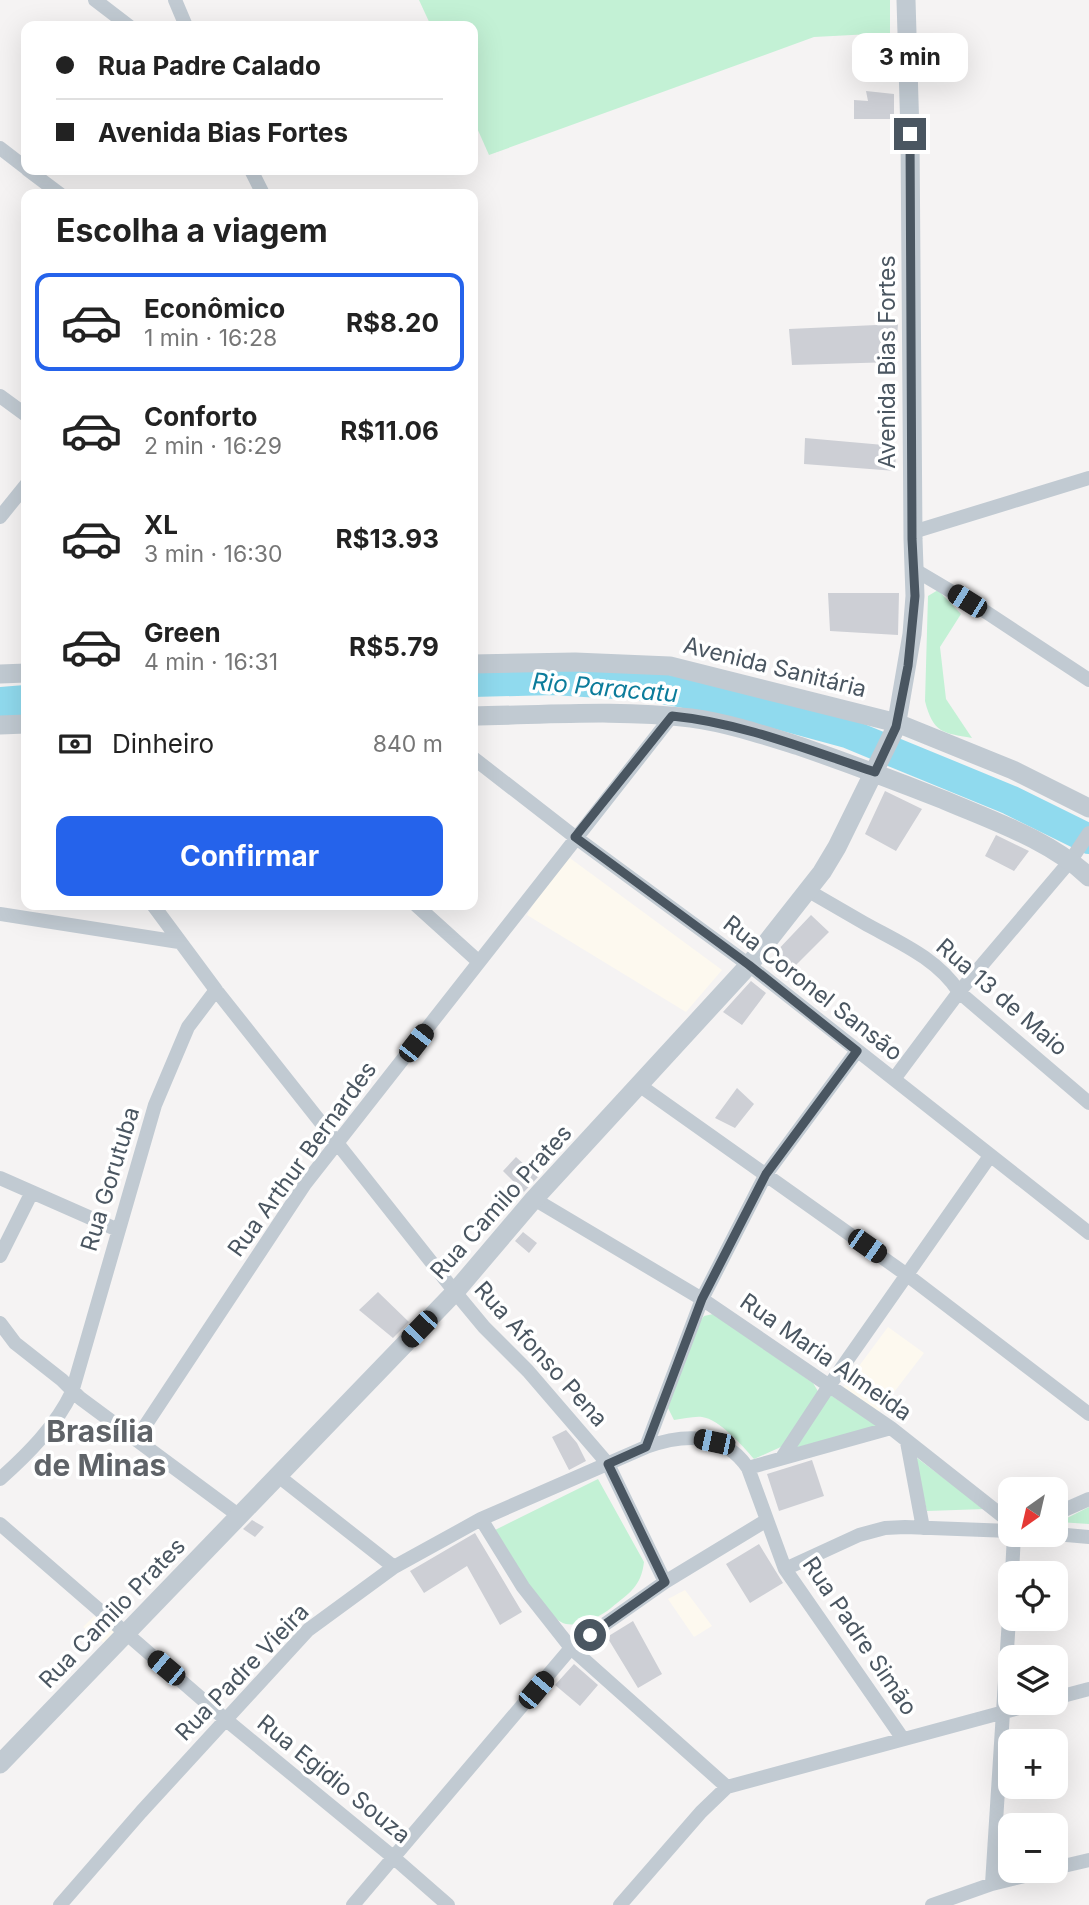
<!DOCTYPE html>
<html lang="pt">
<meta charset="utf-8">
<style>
body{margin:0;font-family:Inter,sans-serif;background:#f6f6f6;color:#222;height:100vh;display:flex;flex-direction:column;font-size:26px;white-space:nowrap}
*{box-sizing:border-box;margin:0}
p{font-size:23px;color:#767676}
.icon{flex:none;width:38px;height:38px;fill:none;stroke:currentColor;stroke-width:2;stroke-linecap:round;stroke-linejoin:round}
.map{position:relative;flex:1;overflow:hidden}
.side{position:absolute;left:21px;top:189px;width:457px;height:721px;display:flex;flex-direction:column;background:#fff;border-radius:14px;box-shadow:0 7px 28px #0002}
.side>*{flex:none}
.top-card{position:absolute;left:21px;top:21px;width:457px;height:154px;border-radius:14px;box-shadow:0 7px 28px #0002;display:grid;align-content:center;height:154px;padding:0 35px;background:#fff}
.needle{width:46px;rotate:214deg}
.tools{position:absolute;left:998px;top:1477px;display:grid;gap:14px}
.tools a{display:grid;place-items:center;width:70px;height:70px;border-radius:14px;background:#fff;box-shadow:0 7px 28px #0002;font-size:35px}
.end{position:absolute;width:32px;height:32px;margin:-16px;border:9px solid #4a5661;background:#fff;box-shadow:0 0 0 4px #fff}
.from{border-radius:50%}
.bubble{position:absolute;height:49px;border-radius:14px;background:#fff;box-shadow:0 7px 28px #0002;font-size:23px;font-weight:700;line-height:49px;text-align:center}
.car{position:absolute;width:21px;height:42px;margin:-21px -10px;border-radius:9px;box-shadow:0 0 5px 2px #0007;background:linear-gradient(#222 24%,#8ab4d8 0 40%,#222 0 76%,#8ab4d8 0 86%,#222 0)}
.top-card b{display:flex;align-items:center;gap:24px;height:66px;font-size:26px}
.top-card b+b{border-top:2px solid #e0e0e0}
.top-card i{width:18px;height:18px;background:#222}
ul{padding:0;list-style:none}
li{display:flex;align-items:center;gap:21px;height:98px;margin:0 14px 10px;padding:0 21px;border:4px solid transparent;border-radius:14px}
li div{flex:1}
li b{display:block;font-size:26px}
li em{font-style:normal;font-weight:700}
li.active{border-color:#2563eb}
li>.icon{width:63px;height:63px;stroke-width:1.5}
h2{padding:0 35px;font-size:32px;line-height:84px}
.pay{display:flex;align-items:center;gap:18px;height:77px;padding:0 35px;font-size:26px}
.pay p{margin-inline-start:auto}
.primary-button{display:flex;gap:14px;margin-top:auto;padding:14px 35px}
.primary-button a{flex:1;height:80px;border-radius:14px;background:#2563eb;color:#fff;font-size:28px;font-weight:700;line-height:80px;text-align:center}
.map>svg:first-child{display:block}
.commercial{fill:#fdf9ef}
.green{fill:#c3f1d5}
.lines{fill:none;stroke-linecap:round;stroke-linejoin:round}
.river{stroke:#90daee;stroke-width:30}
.building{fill:#cdcfd5}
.minor{stroke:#c1cad2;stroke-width:14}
.tertiary{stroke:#c1cad2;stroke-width:19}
.route{stroke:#4a5661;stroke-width:9}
.labels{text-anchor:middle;stroke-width:7;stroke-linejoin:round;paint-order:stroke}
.street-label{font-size:23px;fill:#4a5661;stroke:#fff}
.water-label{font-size:24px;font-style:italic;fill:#0c7c9b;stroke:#fff}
.district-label{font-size:30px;font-weight:bold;fill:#5f6368;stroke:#fff}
</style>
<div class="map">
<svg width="1089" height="1905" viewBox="0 0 1089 1905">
<rect width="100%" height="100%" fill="#f5f3f3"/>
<path class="commercial" d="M563,853L722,970L686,1012L527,915Z
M888,1327L924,1353L878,1413L842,1389Z
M685,1590L712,1626L694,1637L668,1599Z
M94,1616L115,1631L104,1643L83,1627Z"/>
<path class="green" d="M419,0H890V33L814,37L489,155L473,119L472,26H431Z
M938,590L961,614L940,647L946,699L972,738C943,733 933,733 925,701L928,596Z
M713,1314L813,1383L819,1393L783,1446L754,1459C743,1446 719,1419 702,1417C694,1416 683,1419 674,1420L668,1408L696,1327L704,1316Z
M829,1394L877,1426L795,1448Z
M913,1455L985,1509L927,1511Z
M598,1479L644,1562C641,1587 629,1593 611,1608C600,1617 575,1630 561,1622C542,1612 508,1551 495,1530Z
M1089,1507V1524L1059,1522Z"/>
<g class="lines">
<path class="river" d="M472,682L554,680L646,686L733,702L847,733L1010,800L1089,839
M0,702L26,700"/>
</g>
<path class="building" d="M866,91L894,94V119H854V100L868,101Z
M898,324L895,362L792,365L789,329Z
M805,438L895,446L896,471L804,464Z
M828,593H899L898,635L830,631Z
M885,791L922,809L896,851L865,834Z
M996,835L1029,851L1014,871L985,856Z
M811,915L829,932L791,970L773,955Z
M751,981L766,993L742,1025L723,1012Z
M737,1088L754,1104L735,1128L715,1118Z
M516,1157L538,1177L524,1192L503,1171Z
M523,1232L537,1243L529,1253L515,1241Z
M378,1292L409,1322L393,1338L359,1310Z
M566,1430L577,1443L586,1461L569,1470L552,1437Z
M812,1460L824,1496L779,1511L767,1474Z
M252,1520L264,1527L255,1537L243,1529Z
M475,1533L522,1612L500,1625L467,1566L424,1593L410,1571Z
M759,1544L783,1583L750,1603L726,1564Z
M633,1621L662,1674L638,1688L607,1637Z
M574,1664L598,1685L580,1706L555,1685Z"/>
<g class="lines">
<path class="minor" d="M95,0L129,26
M175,0L186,26
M0,148L26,168
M28,170L60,194
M251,170L263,194
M0,396L26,415
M0,517L26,485
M913,532L1089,478
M915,570L986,612L1089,680
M472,757L575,837L749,965L1089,1233
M807,890C826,901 845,912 864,923C898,942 937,958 959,992L1089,1103
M153,905L216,990L455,1292L484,1327L528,1371L608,1464L665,1582
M416,905L479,962
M0,914L179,942
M894,1079L959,992L1071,860L1089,833
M639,1085L907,1275L1089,1414
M0,1178L118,1230
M534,1199L702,1299L891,1428L1010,1522
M0,1256L32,1192
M0,1323L15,1343L62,1380L80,1398L238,1515
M137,1438L305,1184L672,716
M907,1442L923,1528
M646,1447L702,1299L766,1174L857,1051
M783,1456L829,1386L990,1156
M748,1468L891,1428
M277,1475L394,1567
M0,1479C28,1454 56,1426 72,1392L155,1105L188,1027L216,990
M1055,1514L1089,1499
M481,1519L523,1587L571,1648L727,1787
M0,1524L225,1719L393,1857L448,1905
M1055,1534L1089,1537
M785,1569L859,1535L885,1528L905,1527L1010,1531
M1012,1573L1014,1535
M1055,1698L1089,1689
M1055,1868L1089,1860
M992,1884L1010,1603
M60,1905L141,1812L308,1630L394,1567L481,1519L646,1447C683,1434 723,1431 748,1468L785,1569L903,1739
M353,1905L571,1648L665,1582L767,1520
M620,1905L701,1812L727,1787L1037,1703
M932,1905L992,1884L1045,1871"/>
<path class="tertiary" d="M472,664L575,662L670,666L897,723L1013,770L1089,808
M0,674L26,673
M472,716C545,715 619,709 691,718C728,723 764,735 799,746C848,763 896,781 944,800C993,821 1050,840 1089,877
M0,725L26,724
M0,1764L455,1292L534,1199L749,965L822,872L837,847L896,727L912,634L915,596L913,539L910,134L906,0"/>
</g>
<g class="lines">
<path class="route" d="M590,1635L665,1582L608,1464L646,1447L702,1299L766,1174L857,1051L749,965L575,837L672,716C743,723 808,750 875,772L896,727L908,666L915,596L912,539L910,134"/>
</g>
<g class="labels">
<g class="street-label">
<text transform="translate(887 362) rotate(-90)" y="8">Avenida Bias Fortes</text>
<text transform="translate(775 667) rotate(14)" y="8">Avenida Sanitária</text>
<text transform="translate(813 988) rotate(38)" y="8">Rua Coronel Sansão</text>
<text transform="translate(1002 997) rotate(41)" y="8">Rua 13 de Maio</text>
<text transform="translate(302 1159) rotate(-54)" y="8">Rua Arthur Bernardes</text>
<text transform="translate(110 1179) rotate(-73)" y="8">Rua Gorutuba</text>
<text transform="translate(501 1202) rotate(-48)" y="8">Rua Camilo Prates</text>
<text transform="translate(541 1354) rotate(48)" y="8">Rua Afonso Pena</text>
<text transform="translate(826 1357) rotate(35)" y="8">Rua Maria Almeida</text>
<text transform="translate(112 1613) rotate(-46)" y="8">Rua Camilo Prates</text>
<text transform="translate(860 1636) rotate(56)" y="8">Rua Padre Simão</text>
<text transform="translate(242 1672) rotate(-46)" y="8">Rua Padre Vieira</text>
<text transform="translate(334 1779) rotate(39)" y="8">Rua Egidio Souza</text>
</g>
<g class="water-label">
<text transform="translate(605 688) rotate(5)" y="8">Rio Paracatu</text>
</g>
<g class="district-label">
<text x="100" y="1442">Brasília<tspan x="100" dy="34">de Minas</tspan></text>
</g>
</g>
</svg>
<div class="tools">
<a><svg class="needle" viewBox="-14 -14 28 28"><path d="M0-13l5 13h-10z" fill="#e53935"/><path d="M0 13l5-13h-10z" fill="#767676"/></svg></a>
<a><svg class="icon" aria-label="locate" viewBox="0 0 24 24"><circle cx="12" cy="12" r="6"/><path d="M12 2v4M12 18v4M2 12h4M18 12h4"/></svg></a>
<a><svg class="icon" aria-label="layers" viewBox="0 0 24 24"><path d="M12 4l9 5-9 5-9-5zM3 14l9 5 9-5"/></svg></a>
<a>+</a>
<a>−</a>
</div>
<i class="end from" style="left:590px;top:1635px"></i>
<i class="end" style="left:910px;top:134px"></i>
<div class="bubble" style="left:852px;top:33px;width:116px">3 min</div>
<i class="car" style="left:967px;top:601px;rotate:302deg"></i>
<i class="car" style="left:416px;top:1043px;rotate:38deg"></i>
<i class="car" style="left:867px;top:1246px;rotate:125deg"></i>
<i class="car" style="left:419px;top:1329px;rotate:224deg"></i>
<i class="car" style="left:714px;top:1442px;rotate:282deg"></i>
<i class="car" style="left:166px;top:1668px;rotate:310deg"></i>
<i class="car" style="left:536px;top:1690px;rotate:40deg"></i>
<div class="top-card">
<b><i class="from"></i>Rua Padre Calado</b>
<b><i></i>Avenida Bias Fortes</b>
</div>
<section class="side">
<h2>Escolha a viagem</h2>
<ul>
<li class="active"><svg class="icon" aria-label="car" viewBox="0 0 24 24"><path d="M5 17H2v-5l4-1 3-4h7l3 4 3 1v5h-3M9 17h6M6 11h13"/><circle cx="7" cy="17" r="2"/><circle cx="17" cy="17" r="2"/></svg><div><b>Econômico</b><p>1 min · 16:28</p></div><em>R$8.20</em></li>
<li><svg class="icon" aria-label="car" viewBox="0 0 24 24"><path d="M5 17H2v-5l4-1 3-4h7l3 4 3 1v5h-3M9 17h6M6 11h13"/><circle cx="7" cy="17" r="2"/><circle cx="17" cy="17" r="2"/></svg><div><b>Conforto</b><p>2 min · 16:29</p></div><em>R$11.06</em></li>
<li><svg class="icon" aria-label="car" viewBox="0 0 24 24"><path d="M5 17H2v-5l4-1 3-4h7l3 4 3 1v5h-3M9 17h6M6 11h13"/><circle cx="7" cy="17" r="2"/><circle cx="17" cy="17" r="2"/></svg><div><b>XL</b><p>3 min · 16:30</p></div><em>R$13.93</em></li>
<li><svg class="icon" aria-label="car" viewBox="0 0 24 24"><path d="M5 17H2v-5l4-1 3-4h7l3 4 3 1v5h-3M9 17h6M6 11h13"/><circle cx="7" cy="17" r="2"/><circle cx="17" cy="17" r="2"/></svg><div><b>Green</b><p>4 min · 16:31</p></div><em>R$5.79</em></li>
</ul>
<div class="pay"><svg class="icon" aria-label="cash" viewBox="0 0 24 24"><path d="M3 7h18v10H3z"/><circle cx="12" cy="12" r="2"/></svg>Dinheiro<p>840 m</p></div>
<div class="primary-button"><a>Confirmar</a></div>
</section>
</div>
